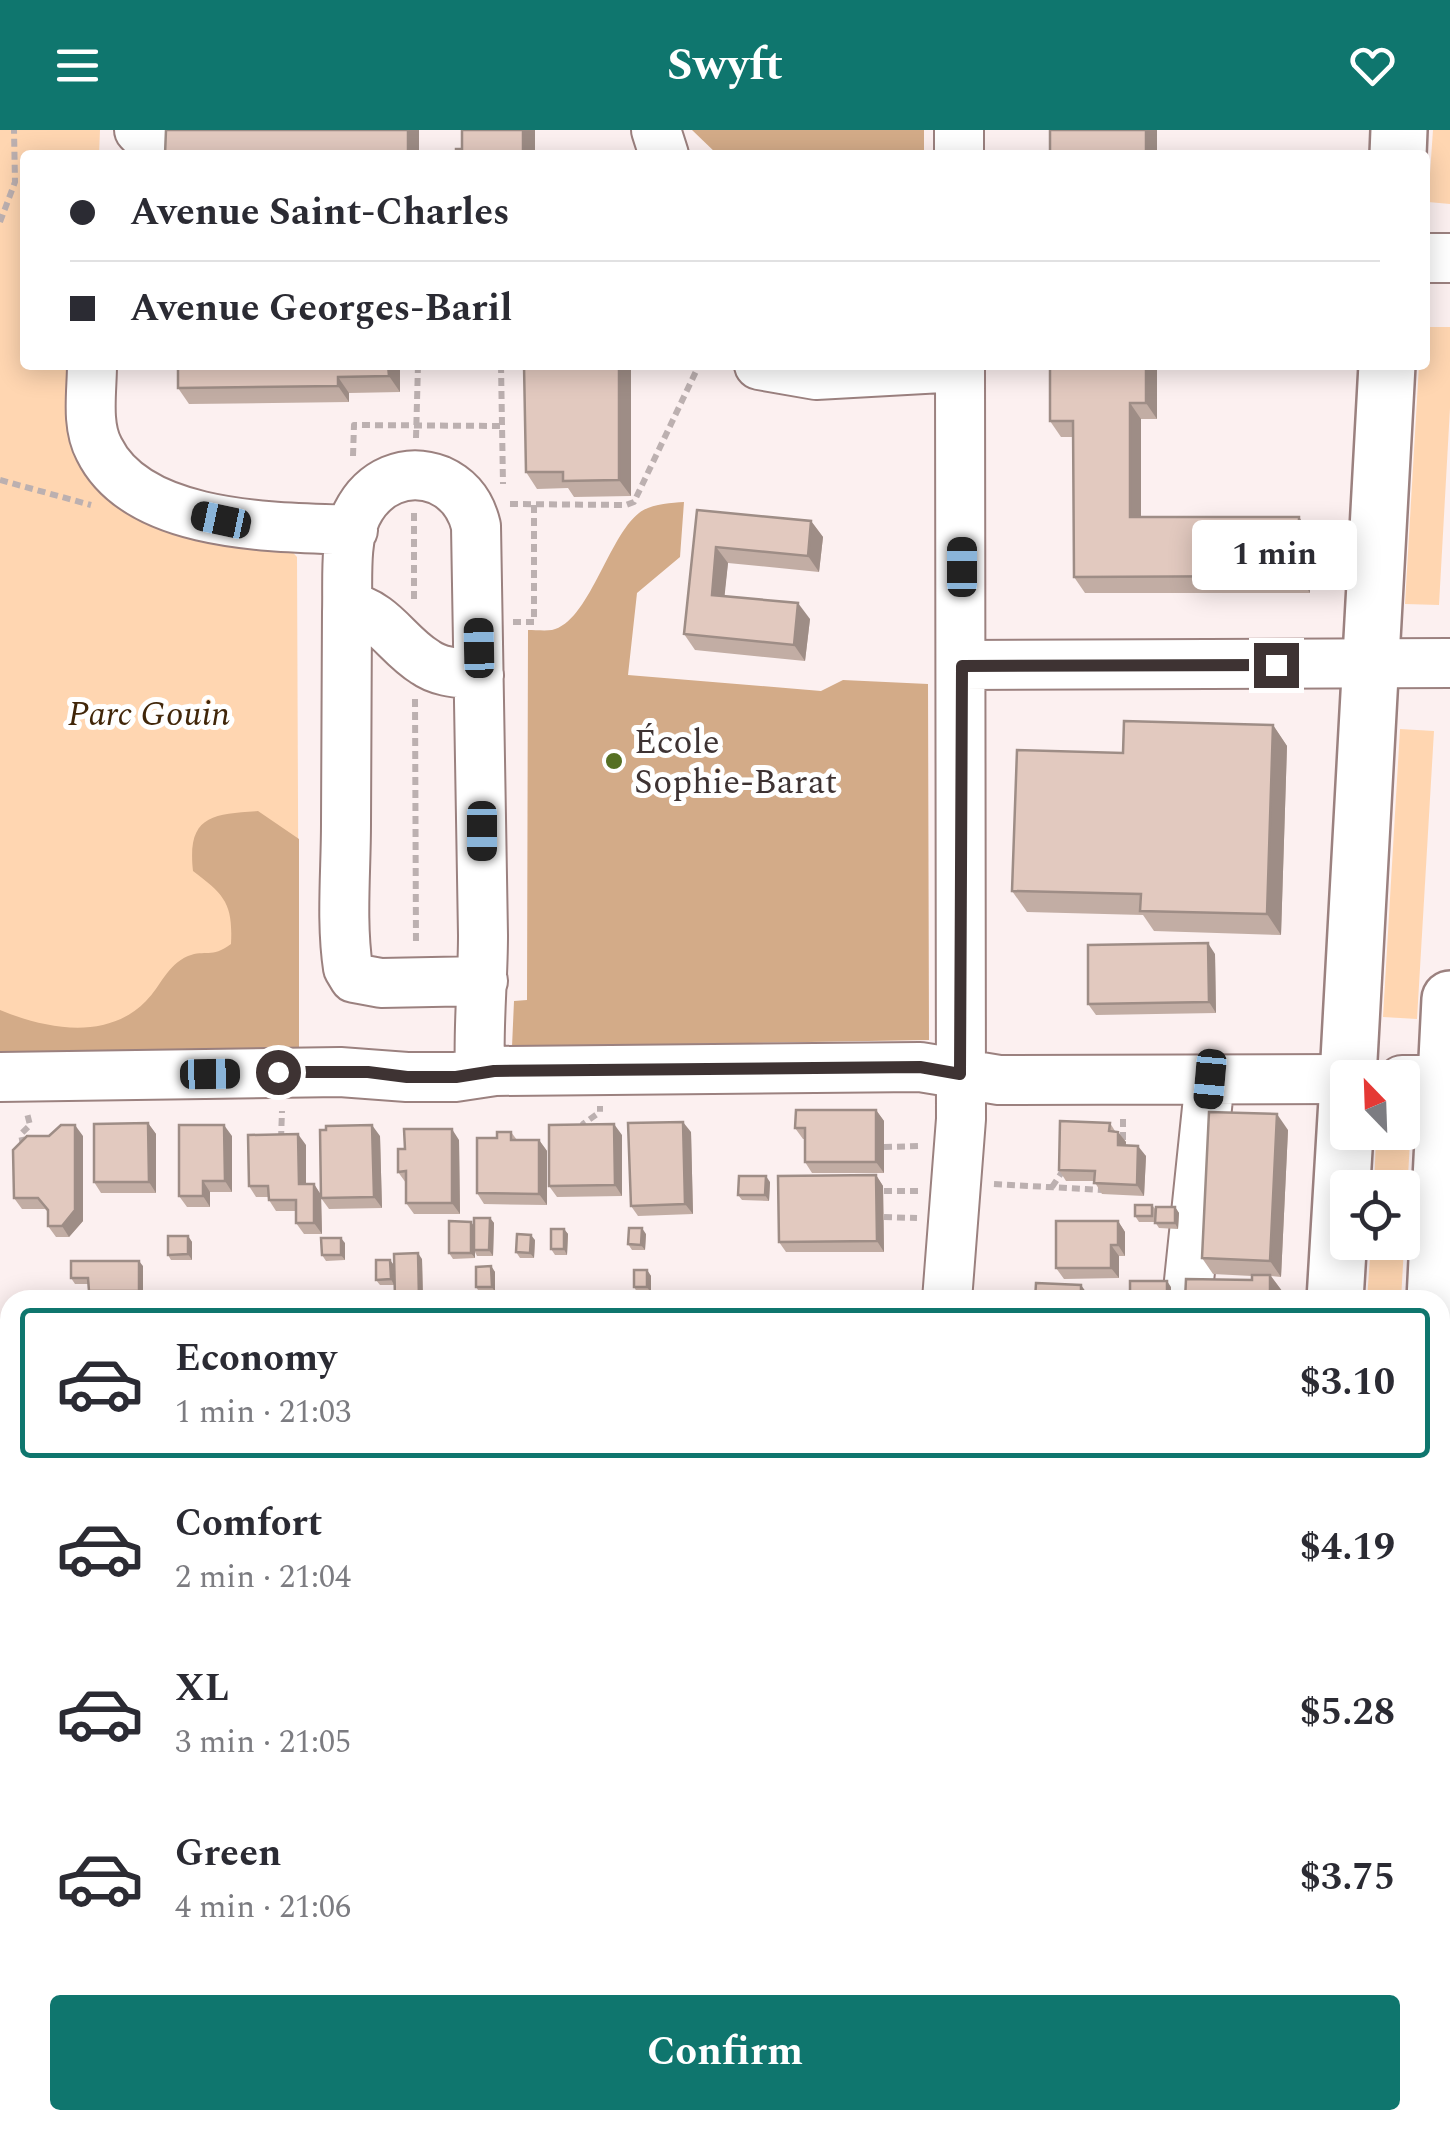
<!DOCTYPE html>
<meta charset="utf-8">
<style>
body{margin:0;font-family:Spectral,serif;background:#f2f2f3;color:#2b2b33;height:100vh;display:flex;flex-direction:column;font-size:38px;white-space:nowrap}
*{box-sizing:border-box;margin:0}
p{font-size:32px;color:#7c7c81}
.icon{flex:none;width:55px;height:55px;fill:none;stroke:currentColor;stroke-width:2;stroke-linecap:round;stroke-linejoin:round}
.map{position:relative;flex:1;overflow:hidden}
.panel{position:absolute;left:0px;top:1160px;width:1450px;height:840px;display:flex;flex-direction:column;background:#fff;border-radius:30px 30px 0 0;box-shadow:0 5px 25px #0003}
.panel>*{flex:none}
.guide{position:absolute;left:20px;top:20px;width:1410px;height:220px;border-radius:10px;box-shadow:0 5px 25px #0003;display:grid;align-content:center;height:220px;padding:0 50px;background:#fff}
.needle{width:65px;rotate:337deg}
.fabs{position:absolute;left:1330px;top:930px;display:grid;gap:20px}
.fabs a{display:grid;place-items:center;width:90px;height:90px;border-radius:10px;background:#fff;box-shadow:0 5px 25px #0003;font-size:50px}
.end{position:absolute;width:45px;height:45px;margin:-22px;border:12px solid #3e3333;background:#fff;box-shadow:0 0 0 5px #fff}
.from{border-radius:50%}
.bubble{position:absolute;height:70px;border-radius:10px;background:#fff;box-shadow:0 5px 25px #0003;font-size:32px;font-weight:700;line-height:70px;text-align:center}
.car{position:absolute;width:30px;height:60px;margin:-30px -15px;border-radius:12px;box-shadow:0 0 8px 2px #0007;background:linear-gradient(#222 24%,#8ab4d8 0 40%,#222 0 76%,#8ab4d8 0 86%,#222 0)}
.guide b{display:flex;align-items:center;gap:35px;height:95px;font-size:38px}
.guide b+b{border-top:2px solid #e1e1e2}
.guide i{width:25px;height:25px;background:#2b2b33}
ul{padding:18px 0 0;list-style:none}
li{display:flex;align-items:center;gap:30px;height:150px;margin:0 20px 15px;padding:0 30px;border:5px solid transparent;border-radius:10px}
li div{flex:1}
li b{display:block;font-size:38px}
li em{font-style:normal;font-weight:700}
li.on{border-color:#0f766e}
li>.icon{width:90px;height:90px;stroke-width:1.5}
.primary-button{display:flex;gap:20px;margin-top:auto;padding:20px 50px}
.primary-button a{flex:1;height:115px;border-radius:10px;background:#0f766e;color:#fff;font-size:40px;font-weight:700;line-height:115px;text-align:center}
header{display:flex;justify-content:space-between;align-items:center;height:130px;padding:0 50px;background:#0f766e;color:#fff;font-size:45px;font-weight:700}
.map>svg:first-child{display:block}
.green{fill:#ffd6b1}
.forest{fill:#d3ab88}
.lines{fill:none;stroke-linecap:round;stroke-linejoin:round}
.minor-casing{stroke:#9b817f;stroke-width:52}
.major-casing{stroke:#9b817f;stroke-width:60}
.path{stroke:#bcb0b0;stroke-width:6;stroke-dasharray:8 5;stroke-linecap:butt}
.minor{stroke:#fff;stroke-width:48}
.major{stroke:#fff;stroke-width:55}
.wall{fill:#c2ada4}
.shaded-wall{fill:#9e8d86}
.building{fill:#e2c9bf;stroke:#9e8d86;stroke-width:2.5}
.route{stroke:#3e3333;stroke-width:12}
.poi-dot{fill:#567023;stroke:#fff;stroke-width:4}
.labels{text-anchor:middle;stroke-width:10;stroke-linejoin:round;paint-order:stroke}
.park-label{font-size:35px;font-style:italic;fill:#412609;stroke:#fff}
.poi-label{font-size:35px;fill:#3e3333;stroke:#fff;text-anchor:start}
</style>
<header><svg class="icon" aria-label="menu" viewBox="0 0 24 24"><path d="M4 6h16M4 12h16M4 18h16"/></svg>Swyft<svg class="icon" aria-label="heart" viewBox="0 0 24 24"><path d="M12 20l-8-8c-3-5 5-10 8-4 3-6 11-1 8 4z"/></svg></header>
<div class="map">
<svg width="1450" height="2000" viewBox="0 0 1450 2000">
<rect width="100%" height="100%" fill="#fcf0f0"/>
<path class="green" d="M0,0H100L99,25H25V235H83L89,318L287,416L297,427L299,921L0,926Z
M1433,0H1450V74L1428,72Z
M1425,197H1450V278L1439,475L1405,474L1419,235H1425Z
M1400,599L1434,601L1417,889L1383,887Z
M1376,1009L1410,1011L1401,1170H1367L1371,1113L1402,1112V1058L1374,1057Z"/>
<path class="forest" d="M692,0H924V25H718Z
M684,372L680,427L637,463L628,545L821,561L843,550L928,554L929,910L512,917L514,871L527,870L528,500C535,500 545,501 552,500C589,492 608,407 639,383C650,374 670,373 684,372Z
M258,681L299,709V921L0,925V880C46,899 107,911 146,871C161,856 167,835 188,826C206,819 211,829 231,814C233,774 225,765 193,741C187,686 211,684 258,681Z"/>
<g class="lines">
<g class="minor-casing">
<path id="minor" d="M139,0L163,25
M656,0L664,25
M959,0V25
M1425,128H1450
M92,235C92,261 86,295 99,319C138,399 277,397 353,400
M759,235L816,245L960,237
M348,477C383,483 396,514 425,532C440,543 461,543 479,545
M962,535L1450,533
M480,942C478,895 483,851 483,805L476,396C471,375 459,359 439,350C406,337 373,352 357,384C344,411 348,452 347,482C346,552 346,623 346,694C346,741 341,792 348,838L354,848L381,853L483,851
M0,947L340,942L407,947H455L495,941L920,937L999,950L1348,949
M1402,950H1450
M947,1170L961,989L960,235
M1187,1170L1210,949
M0,1331H10
M1440,1362H1450
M0,1814H10
M875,2000L876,1990"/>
</g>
<g class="major-casing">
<path id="major" d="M1398,25L1399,0
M1348,948L1387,235
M1335,1170L1348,953
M1435,1170L1450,869
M1440,1803H1450
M1319,1990L1321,2000
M1400,1990L1403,2000"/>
</g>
<path class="path" d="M0,92L15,52L14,0
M501,235L503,354
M416,308L418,235
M353,326L354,295L502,296
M0,350L91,375
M510,374L626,375L634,372L699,235
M414,383V470
M513,492H534V374
M415,569L416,816
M1123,989V1012
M583,999V994L600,982V976
M281,1009L282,981
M23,1015L21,1004L30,995L27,983
M884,1017L922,1016
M994,1054L1102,1060
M1052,1057L1066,1036
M884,1061H918
M884,1087L917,1088
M1440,1919H1450"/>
<use href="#minor" class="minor"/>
<use href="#major" class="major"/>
</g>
<path class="wall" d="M178,235H400V262L349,263V272L189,274L178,258Z
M525,235H631V366L574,367L568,358L537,359L526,342Z
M1050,235H1157V289H1141V387L1310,403V463H1085L1074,447L1073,307H1061L1050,291Z
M697,380L811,391L823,407L819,442L728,433L724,466L810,489L805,531L695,520L684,504Z
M1273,595L1287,616L1281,805L1154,801L1143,785L1027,782L1012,761L1123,623Z
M1215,824L1216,883L1096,885L1088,874Z
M876,980L884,991V1043H812L805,1032V1009H803L795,998Z
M148,993L156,1004V1063H101L94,1052Z
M1110,993L1115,1001L1118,1002L1126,1012V1015L1146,1026L1144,1066L1102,1064L1094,1051H1066L1059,1040Z
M1288,1000L1281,1147L1271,1146L1285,1165L1252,1150V1146L1213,1144L1202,1128Z
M511,1002L517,1010H539L547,1021V1075L484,1074L477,1063L497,1008Z
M691,1002L693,1084L638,1086L631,1076Z
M622,1005V1066L557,1067L549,1056Z
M83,1006V1091L69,1107H56L48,1096V1082L45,1079H22L14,1068Z
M232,1006V1062H210V1077H187L179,1066Z
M380,1006L382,1078L329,1079L321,1068Z
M459,1010L460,1084H414L406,1073V1053L398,1042L405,1019Z
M306,1015V1054H314L321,1065L322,1104H304L296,1093V1081H276L269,1070V1067H256L249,1056Z
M876,1045L883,1056L884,1122H786L779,1112Z
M770,1052L769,1071L742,1070L738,1065Z
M1152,1075L1156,1080L1175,1077L1179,1083L1178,1099L1159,1098L1155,1092H1139L1135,1086Z
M490,1088L494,1093L493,1126H477L475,1122V1128L453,1129L449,1123L474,1096Z
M1118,1091L1125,1102V1126H1119V1148L1064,1149L1056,1138Z
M564,1099L568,1104L567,1125H555L551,1119Z
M646,1104L645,1120H632L628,1114Z
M188,1106L192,1112V1130H171L168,1125Z
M535,1110L534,1128H520L516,1122Z
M345,1113V1130L326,1131L322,1125Z
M422,1129L423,1170H396L395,1168Z
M390,1130L394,1155H380L376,1150Z
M143,1136V1166L93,1167L89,1161V1154H75L71,1148Z
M491,1136L495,1142V1162L480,1163L476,1157Z
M647,1140L651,1146V1163L637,1162L634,1157Z
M0,1192L5,1199L7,1242L0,1245Z
M0,1384L6,1393L8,1476H0Z
M0,1559H10V1582H0Z
M3,1659L10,1670V1702H2L3,1715H5L10,1723V1751L0,1756V1660Z
M1450,1842V1922L1440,1908V1843Z
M10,1865V1971H0V1882H2Z
M521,1990H556V1999H527Z
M702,1990H790L788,2000H709Z"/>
<path class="shaded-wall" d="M408,0H419V25H408Z
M523,0H535V25H523Z
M1146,0H1157V25H1146Z
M388,235H400V262L389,246Z
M619,235H631V366L619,350Z
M1146,235H1157V289L1146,273Z
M338,247L349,263V272L338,256Z
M1130,273L1141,289V404L1130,387Z
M1299,387L1310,403V463L1299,446Z
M811,391L823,407L819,442L808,426Z
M716,417L728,433L723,481L712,465Z
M798,473L810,489L805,531L794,515Z
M1273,595L1287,616L1281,805L1267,784Z
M1208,813L1215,824L1216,883L1209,872Z
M876,980L884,991V1043L876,1032Z
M1277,984L1288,1000L1281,1147L1270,1131Z
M683,992L691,1002L693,1084L685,1074Z
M148,993L156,1004V1063L149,1052Z
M614,994L622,1005V1066L615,1055Z
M75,995L83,1006V1091L69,1107L62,1096Z
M224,995L232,1006V1062L225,1051Z
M372,995L380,1006L382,1078L374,1067Z
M452,999L459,1010L460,1084L452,1073Z
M1118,1002L1126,1012L1125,1025L1118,1015Z
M298,1004L306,1015V1065L299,1054Z
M539,1010L547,1021V1075L539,1064Z
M1138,1016L1146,1026L1144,1066L1137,1055Z
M876,1045L883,1056L884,1122L877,1111Z
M766,1046L770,1052L769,1071L765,1065Z
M203,1051L210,1062V1077L203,1066Z
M314,1054L321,1065L322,1104L314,1093Z
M1175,1077L1179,1083L1178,1099L1175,1093Z
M490,1088L494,1093L493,1126L489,1120Z
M1118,1091L1125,1102V1126L1118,1115Z
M471,1092L475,1097V1128L471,1123Z
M642,1098L646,1104L645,1120L641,1115Z
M564,1099L568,1104L567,1125L564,1119Z
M531,1105L535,1110L534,1128L530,1123Z
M188,1106L192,1112V1130L188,1124Z
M341,1108L345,1113V1130L341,1125Z
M1111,1115L1119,1126V1148L1111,1138Z
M418,1123L422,1129L423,1170L419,1167Z
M390,1130L394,1135V1155L391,1149Z
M139,1131L143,1136V1166L139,1161Z
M491,1136L495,1142V1162L492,1157Z
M647,1140L651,1146V1163L647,1157Z
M1270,1145L1285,1165V1170H1270Z
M1167,1151L1171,1157V1170H1167Z
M1081,1155L1089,1166V1170L1081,1168Z
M0,1192L5,1199L7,1242L0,1232Z
M0,1384L6,1393L8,1476L0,1465Z
M3,1659L10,1670V1701L3,1691Z
M0,1698L2,1702L3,1726L0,1722Z
M5,1715L10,1723V1744L5,1738Z
M5,1941L10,1947V1966L6,1960Z
M771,1990H790L788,2000H778Z
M1200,1990H1213L1212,2000H1198Z"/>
<path class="building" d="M166,0H408V25H165Z
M462,0H523V25H456V19H462Z
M1050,0H1146V25H1050Z
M178,235H388L389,246L338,247V256L178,258Z
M524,235H619V350L563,351V342H526Z
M1050,235H1146V273H1130V387H1299V446L1074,447L1073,291H1050Z
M697,380L811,391L808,426L716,417L712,465L798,473L794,515L684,504Z
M1124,591L1273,595L1267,784L1140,781L1141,764L1012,761L1017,620L1123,623Z
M1208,813L1209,872L1088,874V815Z
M796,980H876V1032H805V998H795Z
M1209,982L1277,984L1270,1131L1202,1128Z
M1060,991L1110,993L1109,1001L1118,1002V1015L1138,1016L1137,1055L1094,1053L1095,1041L1059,1040Z
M683,992L685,1074L631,1076L628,993Z
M148,993L149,1052H94V994Z
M614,994L615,1055L549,1056V995Z
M61,995H75V1080L62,1096H48V1080L38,1068H14L13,1020L27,1006H49Z
M179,995H224L225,1051H203V1066H179Z
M372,995L374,1067L321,1068L320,1000H326V996Z
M404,999H452V1073H406V1041L398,1042V1019H405Z
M497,1002H511V1010H539V1064L477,1063V1008H497Z
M298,1004L299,1054H314V1093H296V1070H269L268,1056H249L248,1005Z
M876,1045L877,1111L779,1112L778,1046Z
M739,1046H766L765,1065H738Z
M1135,1075H1152V1086H1135Z
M1156,1077H1175V1093H1155Z
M474,1088H490L489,1120H474Z
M449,1091L471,1092V1123H449Z
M1056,1091H1118V1115H1111V1138H1056Z
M629,1098H642L641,1115L628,1114Z
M551,1099H564V1119H551Z
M517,1104L531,1105L530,1123L516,1122Z
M168,1106H188V1124L168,1125Z
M321,1108H341V1125H322Z
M418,1123L419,1167L395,1168L394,1124Z
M376,1130H390L391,1149L376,1150Z
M71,1131H139V1161H89L88,1148H71Z
M491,1136L492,1157H476V1137Z
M634,1140H647V1157H634Z
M1252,1145H1270V1170H1185L1186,1149L1252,1150Z
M1130,1151H1167V1170H1130Z
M1036,1153L1081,1155V1168H1093V1170H1035Z
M693,1164V1170H633V1165Z
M562,1165H617V1170H562Z
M332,1168H359V1170H332Z
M0,1559H10V1576H0Z
M3,1659V1691H0V1660Z
M0,1715H5V1738L0,1741Z
M1450,1842V1905V1902L1440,1903V1843Z
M2,1865H10V1937H2Z
M0,1882H2V1937L5,1941L6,1960H0Z
M956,1990H1200L1198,2000H954Z
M673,1991V2000H640V1992Z"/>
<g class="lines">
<path class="route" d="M278,942H368L407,947H456L494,941L920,937L960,944L962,536L1276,535"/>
</g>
<circle class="poi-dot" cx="614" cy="631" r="10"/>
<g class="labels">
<g class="park-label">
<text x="149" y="595">Parc Gouin</text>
</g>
<g class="poi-label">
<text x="634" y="623">École<tspan x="634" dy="40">Sophie-Barat</tspan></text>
</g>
</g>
</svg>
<div class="fabs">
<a><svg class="needle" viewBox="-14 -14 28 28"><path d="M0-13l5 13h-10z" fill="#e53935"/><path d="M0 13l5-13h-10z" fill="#7c7c81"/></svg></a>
<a><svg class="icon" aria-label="locate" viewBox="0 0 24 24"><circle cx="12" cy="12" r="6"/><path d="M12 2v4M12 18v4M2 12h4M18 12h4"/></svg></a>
</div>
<i class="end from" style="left:278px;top:942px"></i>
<i class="end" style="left:1276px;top:535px"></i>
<div class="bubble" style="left:1192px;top:390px;width:165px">1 min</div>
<i class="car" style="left:221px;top:390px;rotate:282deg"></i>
<i class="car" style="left:962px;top:437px;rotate:0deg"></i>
<i class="car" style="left:479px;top:518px;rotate:359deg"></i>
<i class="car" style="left:482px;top:701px;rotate:180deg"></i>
<i class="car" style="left:210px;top:944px;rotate:89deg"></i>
<i class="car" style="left:1210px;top:949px;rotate:185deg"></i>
<div class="guide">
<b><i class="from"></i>Avenue Saint-Charles</b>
<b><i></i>Avenue Georges-Baril</b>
</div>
<section class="panel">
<ul>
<li class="on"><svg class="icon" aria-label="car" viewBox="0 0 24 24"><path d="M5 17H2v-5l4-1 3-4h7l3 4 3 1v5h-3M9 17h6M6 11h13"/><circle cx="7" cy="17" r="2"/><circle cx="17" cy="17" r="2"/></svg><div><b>Economy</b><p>1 min · 21:03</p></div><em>$3.10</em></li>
<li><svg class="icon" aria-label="car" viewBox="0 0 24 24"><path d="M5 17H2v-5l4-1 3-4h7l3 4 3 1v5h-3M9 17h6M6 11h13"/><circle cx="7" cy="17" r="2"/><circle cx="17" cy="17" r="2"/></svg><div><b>Comfort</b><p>2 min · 21:04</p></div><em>$4.19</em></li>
<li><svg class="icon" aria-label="car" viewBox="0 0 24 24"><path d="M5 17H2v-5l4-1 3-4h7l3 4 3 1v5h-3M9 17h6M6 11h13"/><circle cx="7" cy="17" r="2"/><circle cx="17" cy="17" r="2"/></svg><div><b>XL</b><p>3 min · 21:05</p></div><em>$5.28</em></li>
<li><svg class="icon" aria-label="car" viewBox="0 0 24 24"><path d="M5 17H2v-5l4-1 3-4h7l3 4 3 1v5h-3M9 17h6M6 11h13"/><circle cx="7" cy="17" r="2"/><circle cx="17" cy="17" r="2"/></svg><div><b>Green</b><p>4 min · 21:06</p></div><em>$3.75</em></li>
</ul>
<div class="primary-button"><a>Confirm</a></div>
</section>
</div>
